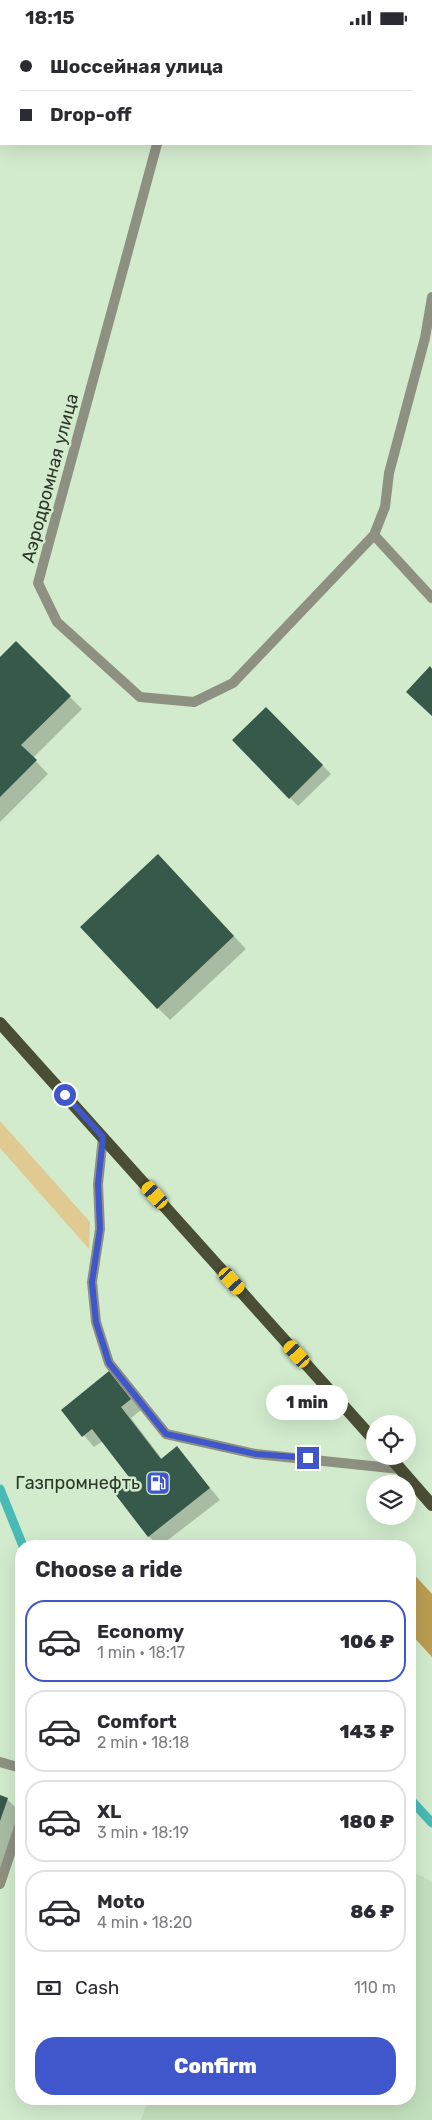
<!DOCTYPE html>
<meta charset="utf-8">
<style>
body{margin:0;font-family:Rubik,sans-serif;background:#f7f7f7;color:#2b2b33;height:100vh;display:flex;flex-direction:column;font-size:19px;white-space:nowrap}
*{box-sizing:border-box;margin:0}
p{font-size:16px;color:#7c7c81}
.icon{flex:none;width:28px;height:28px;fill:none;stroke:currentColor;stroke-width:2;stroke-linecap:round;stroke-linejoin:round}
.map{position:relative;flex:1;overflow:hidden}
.details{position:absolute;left:15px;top:1505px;width:401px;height:565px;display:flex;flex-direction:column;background:#fff;border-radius:20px;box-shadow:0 5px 20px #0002}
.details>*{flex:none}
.banner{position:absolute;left:0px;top:0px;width:432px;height:110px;box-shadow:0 5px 20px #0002;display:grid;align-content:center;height:110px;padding:0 20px;background:#fff}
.tools{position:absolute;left:366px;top:1380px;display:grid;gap:10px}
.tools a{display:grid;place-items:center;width:50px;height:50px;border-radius:50%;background:#fff;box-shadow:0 5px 20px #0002;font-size:25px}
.end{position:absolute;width:22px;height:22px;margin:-11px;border:6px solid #3f57ca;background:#fff;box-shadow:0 0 0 2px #fff}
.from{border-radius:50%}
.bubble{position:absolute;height:35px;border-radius:18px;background:#fff;box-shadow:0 5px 20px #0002;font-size:16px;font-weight:800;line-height:35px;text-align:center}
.car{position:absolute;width:15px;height:30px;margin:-15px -8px;border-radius:6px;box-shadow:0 0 4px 1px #0007;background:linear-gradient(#f5c518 24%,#345 0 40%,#f5c518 0 76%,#345 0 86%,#f5c518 0)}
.banner b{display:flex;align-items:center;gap:18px;height:48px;font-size:19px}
.banner b+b{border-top:1px solid #e1e1e2}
.banner i{width:12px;height:12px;background:#2b2b33}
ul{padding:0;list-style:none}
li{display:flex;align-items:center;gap:15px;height:82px;margin:0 10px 8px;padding:0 10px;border:2px solid #e1e1e2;border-radius:20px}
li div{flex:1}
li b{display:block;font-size:19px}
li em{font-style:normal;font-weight:800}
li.on{border-color:#3f57ca}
li>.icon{width:45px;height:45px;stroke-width:1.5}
h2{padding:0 20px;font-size:22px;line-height:60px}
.pay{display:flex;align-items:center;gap:12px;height:55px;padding:0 20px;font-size:19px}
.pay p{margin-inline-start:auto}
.action{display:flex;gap:10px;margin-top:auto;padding:10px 20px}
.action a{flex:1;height:58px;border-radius:20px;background:#3f57ca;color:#fff;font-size:20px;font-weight:800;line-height:58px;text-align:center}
.status{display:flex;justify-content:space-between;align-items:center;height:35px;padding:0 25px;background:#fff;direction:ltr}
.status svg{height:14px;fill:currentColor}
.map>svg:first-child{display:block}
.built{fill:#c3e0bd}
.green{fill:#e1ca91}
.forest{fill:#ba9d52}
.shadow{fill:#0003}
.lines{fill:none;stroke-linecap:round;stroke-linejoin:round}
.stream{stroke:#4abab7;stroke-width:9}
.building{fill:#36594a}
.service{stroke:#8e9182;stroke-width:10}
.minor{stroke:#8e9182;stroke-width:10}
.primary{stroke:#4a4e34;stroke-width:12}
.route{stroke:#3f57ca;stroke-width:6}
.labels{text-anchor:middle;stroke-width:5;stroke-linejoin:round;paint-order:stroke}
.street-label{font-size:18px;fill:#2d362b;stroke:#d2ebcd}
.poi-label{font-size:18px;fill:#2d362b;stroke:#d2ebcd;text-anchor:end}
</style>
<div class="status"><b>18:15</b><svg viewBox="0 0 49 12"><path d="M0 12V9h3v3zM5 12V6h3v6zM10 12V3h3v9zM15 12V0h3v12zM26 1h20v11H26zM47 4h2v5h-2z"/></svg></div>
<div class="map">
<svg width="432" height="2085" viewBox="0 0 432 2085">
<rect width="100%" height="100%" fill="#d2ebcd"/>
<path class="built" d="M410,1836L432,1846V2085H141L149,2064H410Z"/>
<path class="green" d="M0,0H64L1,1L0,82Z
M0,1086L90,1187L89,1214L0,1113Z"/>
<path class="forest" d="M410,1535L432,1559V1622L410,1598Z"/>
<path class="shadow" d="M16,608L82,674L33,723L48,739L0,787V624Z
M266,673L331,739L298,771L234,705Z
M170,833L246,914L170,985L158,973Z
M109,1338L141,1375L131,1383L162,1424L177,1413L220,1465L160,1511L148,1501L134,1446L103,1406L94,1412L62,1375Z
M0,1762L7,1764L20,1777L0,1839Z"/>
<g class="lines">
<path class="stream" d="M0,1454L23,1511
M410,1764L432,1788"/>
</g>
<path class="building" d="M16,606L71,661L21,710L37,725L0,762V622Z
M430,631L432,634V681L406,657Z
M266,672L323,730L289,764L232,705Z
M158,819L234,901L157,974L80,892Z
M109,1336L131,1364L121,1372L161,1424L177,1411L210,1453L148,1502L115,1459L132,1446L92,1394L82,1402L61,1375Z
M0,1760L8,1763L0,1786Z"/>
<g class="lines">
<path class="service" d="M103,1102L98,1149L100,1194L92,1247L96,1287L109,1328L166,1399L256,1419L400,1434
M0,1727L21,1733
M0,1849L21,1786"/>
<path class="minor" d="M187,1V0
M157,109L38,548L57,587L140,662L194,667L233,648L374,500L385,472L389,438L425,303L432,262
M374,500L432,563"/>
<path class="primary" d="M0,988L375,1406
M389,1421L432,1470"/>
</g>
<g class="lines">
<path class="route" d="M65,1060L103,1102L98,1149L100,1194L92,1247L96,1287L109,1328L166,1399L256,1419L308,1423"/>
</g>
<defs>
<g id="fuel-square" transform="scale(1.25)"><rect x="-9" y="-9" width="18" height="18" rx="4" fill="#3f57ca" stroke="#d2ebcd"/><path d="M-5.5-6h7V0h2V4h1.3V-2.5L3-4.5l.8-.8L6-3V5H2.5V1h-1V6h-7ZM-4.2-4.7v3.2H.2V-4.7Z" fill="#fff"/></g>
</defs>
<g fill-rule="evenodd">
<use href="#fuel-square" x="158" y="1448"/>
</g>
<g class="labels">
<g class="street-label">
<text transform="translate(50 443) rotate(-75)" y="6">Аэродромная улица</text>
</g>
<g class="poi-label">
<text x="140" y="1454">Газпромнефть</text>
</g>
</g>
</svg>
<div class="tools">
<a><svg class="icon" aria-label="locate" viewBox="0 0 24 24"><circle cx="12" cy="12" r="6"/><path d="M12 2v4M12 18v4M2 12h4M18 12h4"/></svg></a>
<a><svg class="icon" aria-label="layers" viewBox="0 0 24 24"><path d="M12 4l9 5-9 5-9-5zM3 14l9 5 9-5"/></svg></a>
</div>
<i class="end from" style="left:65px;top:1060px"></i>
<i class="end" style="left:308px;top:1423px"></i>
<div class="bubble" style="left:266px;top:1350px;width:82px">1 min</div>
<i class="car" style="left:155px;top:1160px;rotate:318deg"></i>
<i class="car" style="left:232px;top:1246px;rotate:138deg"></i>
<i class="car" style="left:297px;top:1319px;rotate:318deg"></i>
<div class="banner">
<b><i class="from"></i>Шоссейная улица</b>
<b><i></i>Drop-off</b>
</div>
<section class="details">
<h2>Choose a ride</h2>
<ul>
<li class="on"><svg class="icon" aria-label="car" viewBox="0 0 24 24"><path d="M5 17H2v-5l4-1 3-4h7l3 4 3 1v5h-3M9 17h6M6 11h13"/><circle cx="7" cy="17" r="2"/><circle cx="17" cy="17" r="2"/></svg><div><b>Economy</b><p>1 min · 18:17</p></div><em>106 ₽</em></li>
<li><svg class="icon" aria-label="car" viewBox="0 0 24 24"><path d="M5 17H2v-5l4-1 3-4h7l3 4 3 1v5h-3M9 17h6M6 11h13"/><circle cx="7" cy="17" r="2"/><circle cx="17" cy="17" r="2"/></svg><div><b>Comfort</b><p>2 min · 18:18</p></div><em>143 ₽</em></li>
<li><svg class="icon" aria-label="car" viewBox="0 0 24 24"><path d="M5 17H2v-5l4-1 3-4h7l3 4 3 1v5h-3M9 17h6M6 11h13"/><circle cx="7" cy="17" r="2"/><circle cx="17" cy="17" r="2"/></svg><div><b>XL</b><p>3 min · 18:19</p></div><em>180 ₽</em></li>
<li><svg class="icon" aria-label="car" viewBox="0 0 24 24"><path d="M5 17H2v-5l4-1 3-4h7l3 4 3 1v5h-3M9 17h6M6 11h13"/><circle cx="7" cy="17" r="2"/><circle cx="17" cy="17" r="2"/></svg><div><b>Moto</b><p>4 min · 18:20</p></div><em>86 ₽</em></li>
</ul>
<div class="pay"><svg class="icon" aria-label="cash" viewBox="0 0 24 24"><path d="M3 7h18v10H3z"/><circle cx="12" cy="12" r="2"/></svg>Cash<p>110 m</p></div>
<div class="action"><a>Confirm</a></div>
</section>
</div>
